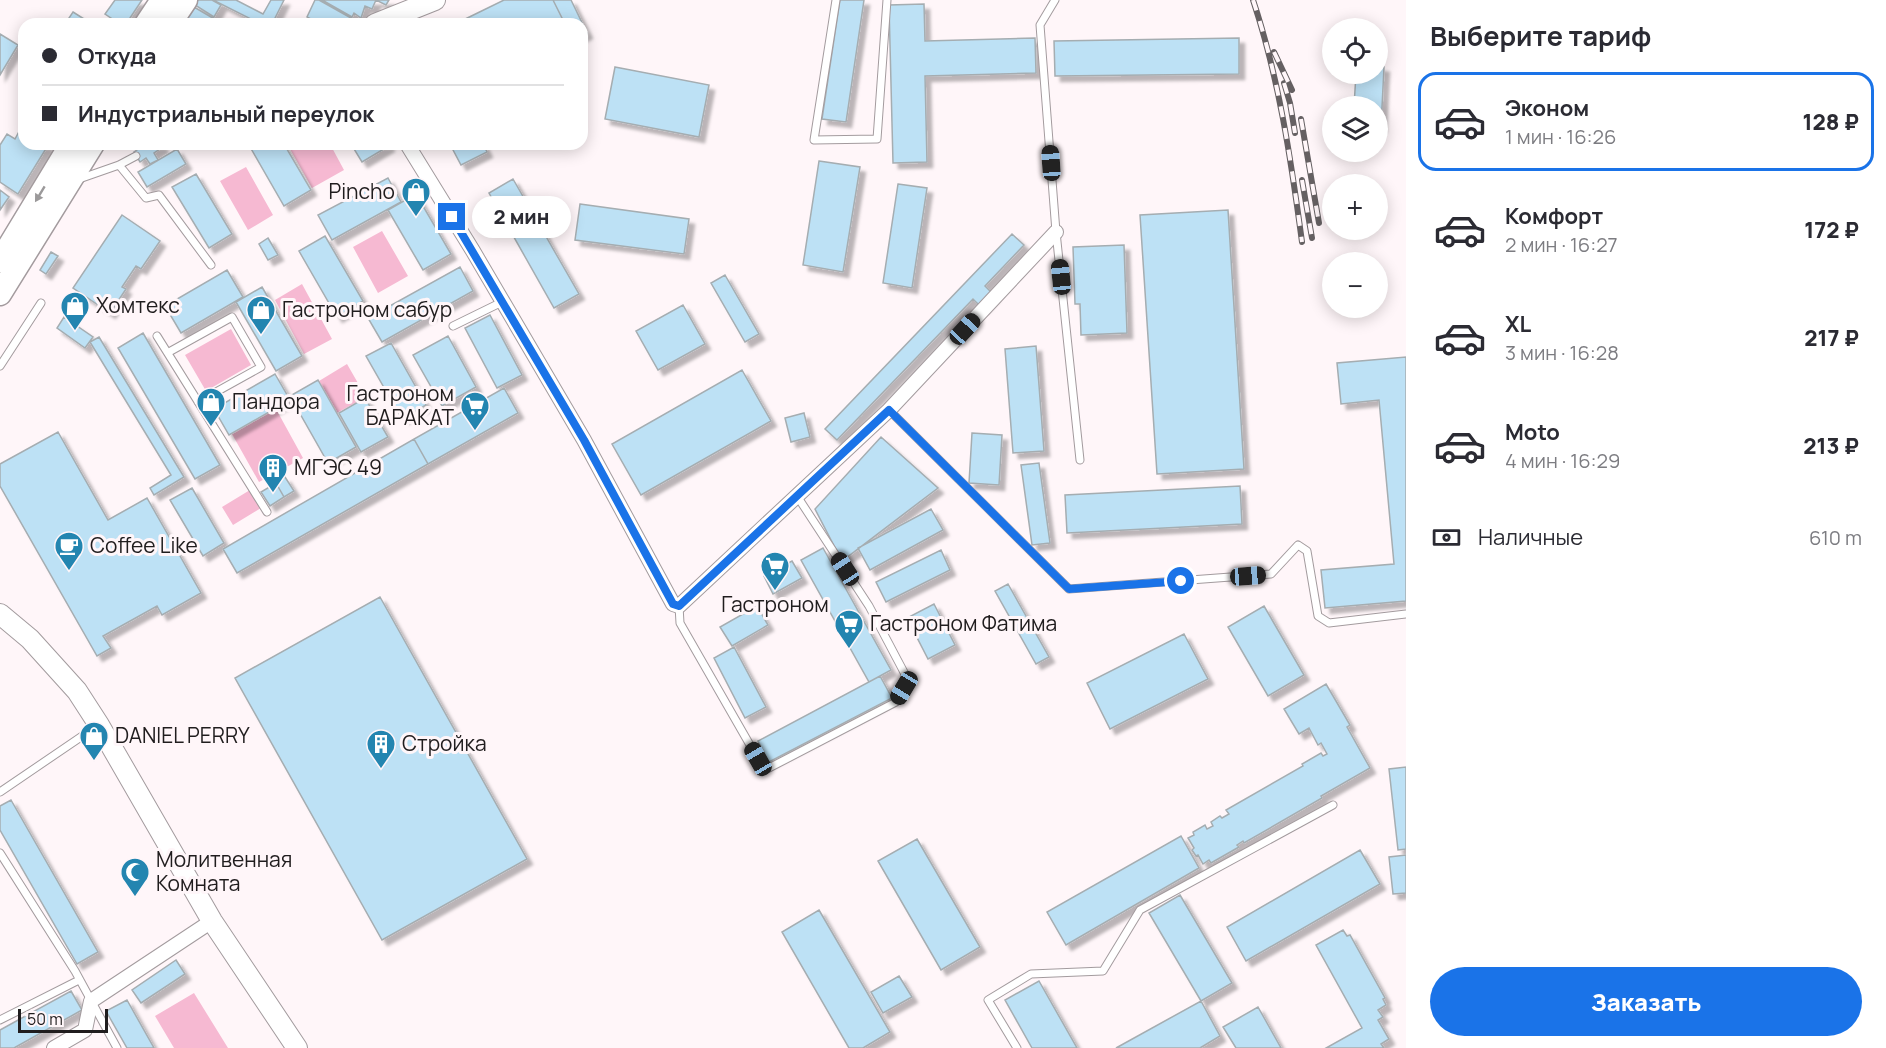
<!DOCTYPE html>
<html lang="ru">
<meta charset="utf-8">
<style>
body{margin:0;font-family:Manrope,sans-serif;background:#f2f2f3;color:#2b2b33;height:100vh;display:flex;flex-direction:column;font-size:22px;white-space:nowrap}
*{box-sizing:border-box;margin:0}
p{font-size:20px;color:#7c7c81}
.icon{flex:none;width:33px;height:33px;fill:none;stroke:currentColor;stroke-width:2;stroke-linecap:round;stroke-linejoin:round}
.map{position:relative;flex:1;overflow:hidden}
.panel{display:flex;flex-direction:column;background:#fff;width:480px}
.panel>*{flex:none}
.banner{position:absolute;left:18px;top:18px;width:570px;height:132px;border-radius:18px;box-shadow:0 3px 15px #0003;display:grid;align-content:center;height:132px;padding:0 24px;background:#fff}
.tools{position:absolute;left:1322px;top:18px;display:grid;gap:12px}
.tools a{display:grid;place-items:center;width:66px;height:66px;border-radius:50%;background:#fff;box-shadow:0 3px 15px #0003;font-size:30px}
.scale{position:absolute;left:18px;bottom:15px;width:90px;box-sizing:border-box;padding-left:6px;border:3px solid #201d1e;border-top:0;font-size:16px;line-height:21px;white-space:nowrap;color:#201d1e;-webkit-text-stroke:4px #fff6f9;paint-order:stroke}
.end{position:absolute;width:27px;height:27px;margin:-14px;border:8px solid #1a73e8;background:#fff;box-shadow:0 0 0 3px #fff}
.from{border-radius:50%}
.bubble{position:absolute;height:42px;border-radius:21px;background:#fff;box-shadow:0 3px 15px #0003;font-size:20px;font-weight:800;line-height:42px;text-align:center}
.car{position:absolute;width:18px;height:36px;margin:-18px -9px;border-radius:8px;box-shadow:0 0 4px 2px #0007;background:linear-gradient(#222 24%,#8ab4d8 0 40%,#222 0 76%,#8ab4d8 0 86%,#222 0)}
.banner b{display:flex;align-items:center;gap:21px;height:57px;font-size:22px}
.banner b+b{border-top:2px solid #e1e1e2}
.banner i{width:15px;height:15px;background:#2b2b33}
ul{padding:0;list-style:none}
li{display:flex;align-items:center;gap:18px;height:99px;margin:0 12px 9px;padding:0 12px;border:3px solid transparent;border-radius:18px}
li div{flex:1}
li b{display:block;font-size:22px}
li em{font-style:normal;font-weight:800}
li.current{border-color:#1a73e8}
li>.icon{width:54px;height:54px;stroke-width:1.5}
h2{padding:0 24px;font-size:27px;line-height:72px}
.pay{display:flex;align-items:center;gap:15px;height:66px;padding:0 24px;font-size:22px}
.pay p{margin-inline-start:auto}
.primary-button{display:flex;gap:12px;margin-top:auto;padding:12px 24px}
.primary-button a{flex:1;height:69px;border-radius:36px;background:#1a73e8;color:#fff;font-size:24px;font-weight:800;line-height:69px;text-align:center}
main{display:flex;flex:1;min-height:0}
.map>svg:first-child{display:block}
.green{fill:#f6b9d2}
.building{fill:#bde1f5;stroke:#a5adb1;stroke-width:1.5;filter:url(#shadow)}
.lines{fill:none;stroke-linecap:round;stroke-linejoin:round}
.lane-casing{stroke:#a39b9e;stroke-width:9}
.street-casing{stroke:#a39b9e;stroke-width:16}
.secondary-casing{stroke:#a39b9e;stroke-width:22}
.primary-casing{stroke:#a39b9e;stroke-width:25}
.lane{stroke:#fff;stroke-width:7}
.street{stroke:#fff;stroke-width:14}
.secondary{stroke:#fff;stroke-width:20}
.primary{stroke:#fff;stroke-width:22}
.rail-casing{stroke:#656062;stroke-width:6}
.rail{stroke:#fff6f9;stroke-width:4;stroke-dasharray:11;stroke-linecap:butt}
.oneway{fill:#9b999a}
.route{stroke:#1a73e8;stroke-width:8}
.labels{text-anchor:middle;stroke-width:6;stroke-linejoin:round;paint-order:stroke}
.poi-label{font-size:21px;fill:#201d1e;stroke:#fff6f9;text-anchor:start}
</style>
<main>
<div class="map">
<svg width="1406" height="1048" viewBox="0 0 1406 1048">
<defs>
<filter id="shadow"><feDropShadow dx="5.5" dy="5.5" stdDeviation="1.5" flood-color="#0004"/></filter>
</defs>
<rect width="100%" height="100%" fill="#fff6f9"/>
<path class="green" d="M299,144H330L344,170L312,188L290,149Z
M246,167L273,215L248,230L220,181Z
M382,231L408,276L378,293L353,247Z
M302,284L332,339L304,354L275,300Z
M231,329L251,365L206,391L185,355Z
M347,364L366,397L337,413L319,381Z
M276,409L303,458L259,482L232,434Z
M250,490L261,508L233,525L222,507Z
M194,993L228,1048H174L155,1016Z"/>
<path class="building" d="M115,0H142L126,24H120L105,14Z
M198,0H212L221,5L214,17L195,5Z
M213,0H236L263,14L271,0H284L272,24H261Z
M315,0H319L351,18L338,24H320L307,17Z
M322,0H389L386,5L376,0L372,9L365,6L361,18L354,13L352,17Z
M504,0H553L565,24H455Z
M553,0H571L587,33L582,36V24H565Z
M840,0H864L846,122L822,119Z
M924,4L925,41L1035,38L1036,73L925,76L927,162L893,163L889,5Z
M194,7L223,24H184Z
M73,12L92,24H65Z
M0,34L18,45L0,75Z
M1239,38V74L1055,76L1054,41Z
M1377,66L1384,67L1381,127H1377V106H1354L1356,74H1377Z
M615,67L709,85L699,137L605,119Z
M22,126L24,128V144H47V147L18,194L0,182V145L7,134L15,139Z
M146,144H161L163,147L154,153L158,160L150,164L146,158L140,162L134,152Z
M250,144H284L311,190L284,206L249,145Z
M351,144H388L389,146L362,162Z
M455,144H483L487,152L461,165L451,146Z
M177,149L186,164L147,187L138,172Z
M819,161L860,167L843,272L803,265Z
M196,174L232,234L209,248L172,187Z
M388,178L401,202L332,240L318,215Z
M513,179L579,294L554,308L489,193Z
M898,184L927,188L912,288L883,283Z
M0,190L9,197L0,210Z
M416,194L451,254L423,270L388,210Z
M580,204L689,219L684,254L575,240Z
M1228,210L1244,469L1157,474L1140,215Z
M122,215L160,241L141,269L136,266L122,287L126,289L110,313L73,288Z
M1012,234L1024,245L985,286L994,295L982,308L973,299L837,440L825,429Z
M325,236L363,301L337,317L299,251Z
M268,238L278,255L268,260L259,244Z
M1124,245L1127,333L1081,335L1080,304H1075L1073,247Z
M51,252L58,256L46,274L40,270Z
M460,267L473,291L382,342L368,318Z
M227,270L243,297L181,333L165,306Z
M725,275L759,334L745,342L711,283Z
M262,287L302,356L276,371L236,302Z
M683,305L705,344L658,370L636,331Z
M490,315L522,375L497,388L465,328Z
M64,317L93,337L85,348L57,328Z
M143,333L220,465L195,479L118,348Z
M448,336L476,387L442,406L413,355Z
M99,337L184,477L154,495L150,488L171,475L90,342Z
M391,343L426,405L402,419L366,356Z
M1036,346L1044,451L1013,453L1005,349Z
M1406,357V601L1325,608L1321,570L1394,564L1379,400L1341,404L1337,363Z
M742,370L771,421L641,495L612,444Z
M275,374L290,400L229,435L214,409Z
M318,380L356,447L328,463L290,396Z
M504,388L518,413L428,464L414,439Z
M365,398L388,437L361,452L339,413Z
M804,413L810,437L791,442L785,418Z
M58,432L108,520L147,498L201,593L162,615L157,606L103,636L111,648L97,656L0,486V464Z
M972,433L1002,435L999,485L969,483Z
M881,437L938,488L842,561L815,509Z
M414,439L428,464L237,573L223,549Z
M1039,463L1050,543L1032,545L1021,465Z
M285,477L294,491L284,497L276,483Z
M276,483L284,497L270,506L261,492Z
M1240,486L1242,524L1067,533L1065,495Z
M192,488L224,543L203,556L170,500Z
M931,509L943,530L870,570L858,548Z
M823,548L891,670L869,682L801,560Z
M941,550L950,570L886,602L876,582Z
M792,561L802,578L773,594L764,576Z
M1008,584L1049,657L1036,664L995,591Z
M380,597L527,859L382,940L235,678Z
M934,604L955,645L928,659L907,618Z
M757,606L768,625L732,646L720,627Z
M1264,606L1304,675L1268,696L1228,627Z
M1184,634L1208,679L1110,729L1087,683Z
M734,647L766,707L745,718L714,658Z
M880,676L892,698L769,762L758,741Z
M1326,684L1350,725L1347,727L1370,768L1321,796L1322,798L1244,843L1243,841L1237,845L1239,847L1211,863L1209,860L1203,864L1198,855L1196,856L1192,850L1194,848L1188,838L1194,835L1193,832L1205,825L1207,829L1213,826L1211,822L1220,816L1222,818L1229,814L1226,810L1303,766L1302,764L1321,753L1323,756L1327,754L1321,743L1318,745L1309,728L1299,734L1284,709Z
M1406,767V849L1398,850L1389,769Z
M11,800L98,952L77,964L0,830V806Z
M1181,836L1199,868L1066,945L1047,912Z
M917,839L980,947L941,970L878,861Z
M1360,850L1380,884L1246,961L1227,927Z
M1406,855V893L1393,894L1389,857Z
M1180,895L1232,983L1201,1001L1149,913Z
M819,910L890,1032L863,1048H849L782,932Z
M1343,930L1347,936L1350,935L1385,998L1383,999L1386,1005L1378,1010L1383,1017L1378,1020L1389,1039L1381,1044L1384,1048H1326L1362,1028L1316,945Z
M176,960L185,974L141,1003L132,990Z
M899,976L912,997L883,1013L871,992Z
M1039,981L1077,1048H1032L1005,1000Z
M71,991L82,1010L14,1048H0V1030Z
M127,1000L154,1048H127L106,1011Z
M1201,1001L1220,1036L1200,1048H1116Z
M1258,1007L1281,1048H1236L1223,1027Z"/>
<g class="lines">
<g class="lane-casing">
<path id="lane" d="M836,0L814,140L877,139L887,0
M1055,0L1040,25L1056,232L1080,460
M119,165L146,198L159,195L211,265
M79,179L119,165L136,156
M453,326L502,302
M157,336L267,512
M169,352L232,317L261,367L198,402
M0,366L41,303
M889,410L1069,589L1271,574L1298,545L1307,551L1318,616L1329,623L1406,614
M679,606L680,623L758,759L769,768L896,702L907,678L869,606L797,496
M0,792L97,726
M0,853L75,971L117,1048
M0,1020L79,980
M1017,1048L988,1000L1031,974L1103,971L1140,910L1333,805"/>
</g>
<g class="street-casing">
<path id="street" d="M407,144L473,251L584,440L673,604L679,606L889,410L1056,232
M54,1048L85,1030L91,1001L212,921"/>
</g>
<g class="secondary-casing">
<path id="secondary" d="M375,24L435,0
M0,614L30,639L77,691L99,725L212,921L297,1048"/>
</g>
<g class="primary-casing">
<path id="primary" d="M146,24L162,0
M170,24L186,0
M0,261L71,144
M0,294L93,144"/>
</g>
<use href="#lane" class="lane"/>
<use href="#street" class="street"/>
<use href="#secondary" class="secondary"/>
<use href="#primary" class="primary"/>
<g class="rail-casing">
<path id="rail" d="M1253,0C1279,78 1291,160 1302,242
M1274,52L1292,90
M1284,83L1290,103L1295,133
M1301,119L1319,223
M1302,180L1312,238"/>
</g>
<use href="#rail" class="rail"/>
</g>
<defs><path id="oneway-solid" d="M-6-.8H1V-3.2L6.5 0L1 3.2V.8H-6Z" transform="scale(1.5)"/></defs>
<use class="oneway" href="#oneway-solid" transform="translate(40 194) rotate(121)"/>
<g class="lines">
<path class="route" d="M452,217L584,440L673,604L679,606L889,410L1069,589L1181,581"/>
</g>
<defs>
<g id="shop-pin" transform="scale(1.5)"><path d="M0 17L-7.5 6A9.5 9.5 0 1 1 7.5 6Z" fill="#2385b0" stroke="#fff6f9"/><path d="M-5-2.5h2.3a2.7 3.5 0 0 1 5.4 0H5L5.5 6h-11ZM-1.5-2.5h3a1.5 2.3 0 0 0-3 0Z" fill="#fff"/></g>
<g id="supermarket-pin" transform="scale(1.5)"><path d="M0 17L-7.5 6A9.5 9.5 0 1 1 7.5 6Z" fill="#2385b0" stroke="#fff6f9"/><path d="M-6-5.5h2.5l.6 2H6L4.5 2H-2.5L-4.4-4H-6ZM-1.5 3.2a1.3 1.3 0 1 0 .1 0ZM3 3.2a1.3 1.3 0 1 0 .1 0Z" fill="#fff"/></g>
<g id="building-pin" transform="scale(1.5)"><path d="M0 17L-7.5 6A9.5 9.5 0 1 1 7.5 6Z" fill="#2385b0" stroke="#fff6f9"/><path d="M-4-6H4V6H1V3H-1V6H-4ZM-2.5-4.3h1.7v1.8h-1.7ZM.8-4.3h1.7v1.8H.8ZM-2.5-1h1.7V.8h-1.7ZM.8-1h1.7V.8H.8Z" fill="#fff"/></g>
<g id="cafe-pin" transform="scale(1.5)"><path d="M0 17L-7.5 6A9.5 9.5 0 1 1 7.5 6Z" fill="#2385b0" stroke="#fff6f9"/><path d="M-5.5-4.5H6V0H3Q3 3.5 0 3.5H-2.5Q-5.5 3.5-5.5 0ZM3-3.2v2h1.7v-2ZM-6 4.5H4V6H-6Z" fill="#fff"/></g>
<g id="mosque-pin" transform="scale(1.5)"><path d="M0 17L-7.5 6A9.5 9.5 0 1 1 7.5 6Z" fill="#2385b0" stroke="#fff6f9"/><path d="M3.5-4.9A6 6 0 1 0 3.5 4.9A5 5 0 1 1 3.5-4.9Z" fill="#fff"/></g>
</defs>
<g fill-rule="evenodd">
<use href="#shop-pin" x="416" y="192"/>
<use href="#shop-pin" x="75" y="306"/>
<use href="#shop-pin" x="261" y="310"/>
<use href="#shop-pin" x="211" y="402"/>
<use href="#supermarket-pin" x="475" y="406"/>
<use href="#building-pin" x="273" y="468"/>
<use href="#cafe-pin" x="69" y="546"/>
<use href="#supermarket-pin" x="775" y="566"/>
<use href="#supermarket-pin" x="849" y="624"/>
<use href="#shop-pin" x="94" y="736"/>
<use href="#building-pin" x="381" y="744"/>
<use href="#mosque-pin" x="135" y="872"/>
</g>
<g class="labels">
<g class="poi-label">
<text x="395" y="199" text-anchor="end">Pincho</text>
<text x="96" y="313">Хомтекс</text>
<text x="282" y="317">Гастроном сабур</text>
<text x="454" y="401" text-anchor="end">Гастроном<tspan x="454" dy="24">БАРАКАТ</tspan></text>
<text x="232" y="409">Пандора</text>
<text x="294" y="475">МГЭС 49</text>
<text x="90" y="553">Coffee Like</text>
<text x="775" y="612" text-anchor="middle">Гастроном</text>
<text x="870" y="631">Гастроном Фатима</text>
<text x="115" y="743">DANIEL PERRY</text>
<text x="402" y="751">Стройка</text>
<text x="156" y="867">Молитвенная<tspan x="156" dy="24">Комната</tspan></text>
</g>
</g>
</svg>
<div class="tools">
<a><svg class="icon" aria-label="locate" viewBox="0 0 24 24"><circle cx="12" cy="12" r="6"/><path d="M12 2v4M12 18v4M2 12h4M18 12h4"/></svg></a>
<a><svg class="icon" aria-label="layers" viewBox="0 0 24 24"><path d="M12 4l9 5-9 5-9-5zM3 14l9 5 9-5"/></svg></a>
<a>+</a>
<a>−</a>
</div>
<div class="scale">50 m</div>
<i class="end from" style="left:1181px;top:581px"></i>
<i class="end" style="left:452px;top:217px"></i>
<div class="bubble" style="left:472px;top:196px;width:99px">2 мин</div>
<i class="car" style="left:1051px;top:163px;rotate:356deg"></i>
<i class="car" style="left:1061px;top:277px;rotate:354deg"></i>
<i class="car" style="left:965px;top:329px;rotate:43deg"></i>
<i class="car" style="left:845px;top:569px;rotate:327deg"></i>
<i class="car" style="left:1248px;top:576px;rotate:86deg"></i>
<i class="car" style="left:904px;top:688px;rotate:211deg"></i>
<i class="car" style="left:758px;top:759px;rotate:330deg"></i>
<div class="banner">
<b><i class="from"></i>Откуда</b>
<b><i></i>Индустриальный переулок</b>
</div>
</div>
<section class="panel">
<h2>Выберите тариф</h2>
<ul>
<li class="current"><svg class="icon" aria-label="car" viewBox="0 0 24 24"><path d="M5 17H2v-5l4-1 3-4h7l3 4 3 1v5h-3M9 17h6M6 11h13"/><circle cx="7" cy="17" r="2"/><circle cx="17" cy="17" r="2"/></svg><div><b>Эконом</b><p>1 мин · 16:26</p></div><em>128 ₽</em></li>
<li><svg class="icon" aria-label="car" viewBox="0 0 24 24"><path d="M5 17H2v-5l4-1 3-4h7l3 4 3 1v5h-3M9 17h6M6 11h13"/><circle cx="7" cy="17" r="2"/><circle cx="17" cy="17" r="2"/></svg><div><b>Комфорт</b><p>2 мин · 16:27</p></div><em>172 ₽</em></li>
<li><svg class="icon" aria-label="car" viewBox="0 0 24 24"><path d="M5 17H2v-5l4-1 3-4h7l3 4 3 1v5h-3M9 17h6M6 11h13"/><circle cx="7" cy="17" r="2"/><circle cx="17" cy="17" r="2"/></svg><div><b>XL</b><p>3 мин · 16:28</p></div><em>217 ₽</em></li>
<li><svg class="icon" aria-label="car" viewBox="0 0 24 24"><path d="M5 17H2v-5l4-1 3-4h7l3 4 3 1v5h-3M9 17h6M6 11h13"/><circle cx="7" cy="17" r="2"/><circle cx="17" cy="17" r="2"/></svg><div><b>Moto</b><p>4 мин · 16:29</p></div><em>213 ₽</em></li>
</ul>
<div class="pay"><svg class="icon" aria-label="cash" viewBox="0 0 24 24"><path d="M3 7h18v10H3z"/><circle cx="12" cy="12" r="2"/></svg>Наличные<p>610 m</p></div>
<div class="primary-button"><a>Заказать</a></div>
</section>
</main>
